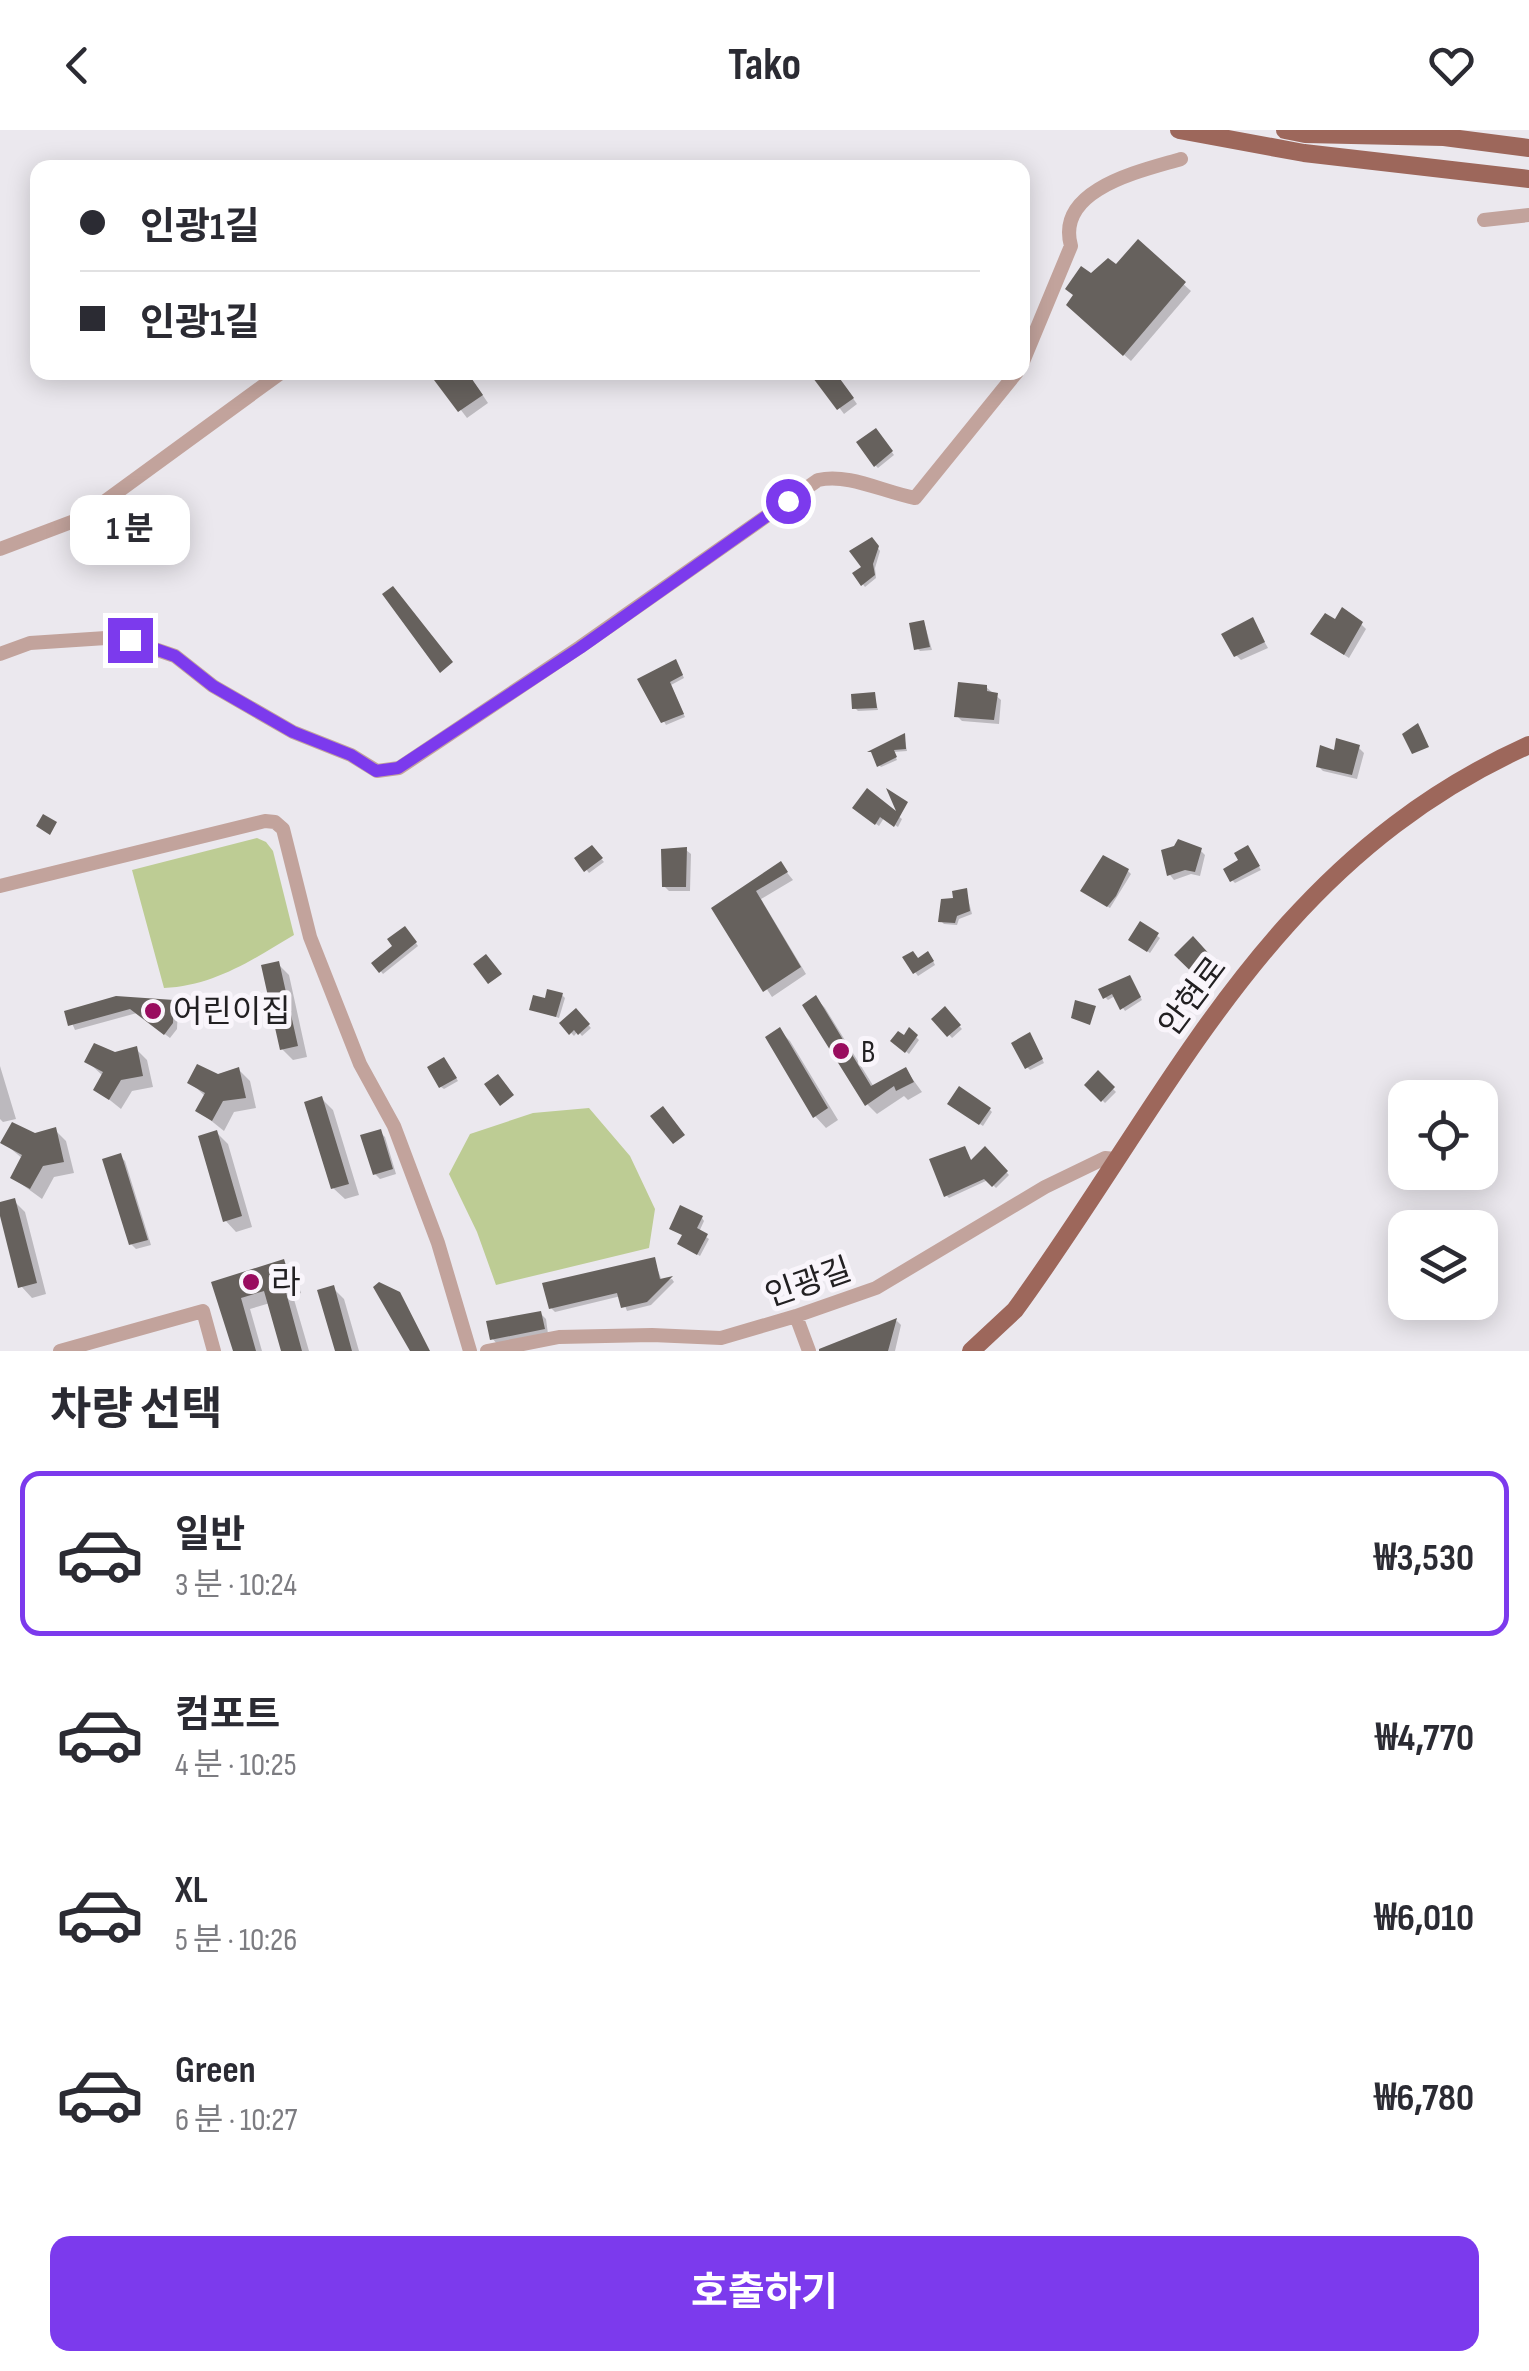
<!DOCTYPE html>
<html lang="ko">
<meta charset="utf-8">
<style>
body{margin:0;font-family:"Sofia Sans Condensed","Noto Sans KR",sans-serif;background:#f2f2f3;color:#2b2b33;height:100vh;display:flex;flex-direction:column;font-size:38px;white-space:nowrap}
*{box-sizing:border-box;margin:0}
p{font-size:32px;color:#7c7c81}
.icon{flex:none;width:55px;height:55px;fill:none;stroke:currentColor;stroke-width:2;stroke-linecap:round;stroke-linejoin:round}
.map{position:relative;height:1221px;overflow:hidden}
.drawer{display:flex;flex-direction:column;background:#fff;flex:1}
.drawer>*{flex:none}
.top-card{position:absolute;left:30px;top:30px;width:1000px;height:220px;border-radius:20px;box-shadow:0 5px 25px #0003;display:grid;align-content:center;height:220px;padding:0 50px;background:#fff}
.tools{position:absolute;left:1388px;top:950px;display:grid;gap:20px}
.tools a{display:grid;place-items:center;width:110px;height:110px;border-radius:20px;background:#fff;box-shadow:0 5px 25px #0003;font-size:50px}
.end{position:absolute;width:45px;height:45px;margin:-22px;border:12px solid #7c3aed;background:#fff;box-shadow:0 0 0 5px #fff}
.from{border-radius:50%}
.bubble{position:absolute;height:70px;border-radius:20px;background:#fff;box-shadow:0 5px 25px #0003;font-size:32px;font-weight:700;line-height:70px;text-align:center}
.top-card b{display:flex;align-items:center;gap:35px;height:95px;font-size:38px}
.top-card b+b{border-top:2px solid #e1e1e2}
.top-card i{width:25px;height:25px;background:#2b2b33}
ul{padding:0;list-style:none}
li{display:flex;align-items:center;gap:30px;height:165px;margin:0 20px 15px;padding:0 30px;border:5px solid transparent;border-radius:20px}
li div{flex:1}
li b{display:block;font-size:38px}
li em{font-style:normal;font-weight:700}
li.on{border-color:#7c3aed}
li>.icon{width:90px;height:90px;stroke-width:1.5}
h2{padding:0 50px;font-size:45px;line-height:120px}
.primary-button{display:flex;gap:20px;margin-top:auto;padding:20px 50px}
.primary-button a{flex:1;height:115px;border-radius:20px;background:#7c3aed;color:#fff;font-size:40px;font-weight:700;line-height:115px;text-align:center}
header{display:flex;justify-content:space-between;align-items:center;height:130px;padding:0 50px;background:#fff;font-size:45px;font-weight:700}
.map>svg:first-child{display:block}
.green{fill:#bdcc94}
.shadow{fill:#0003}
.building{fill:#66615d}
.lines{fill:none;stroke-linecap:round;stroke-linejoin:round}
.minor{stroke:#c2a39c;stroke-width:14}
.major{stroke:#9d675b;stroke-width:18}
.route{stroke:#7c3aed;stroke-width:12}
.poi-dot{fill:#990c5f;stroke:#f9f5fb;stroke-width:4}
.labels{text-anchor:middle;stroke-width:10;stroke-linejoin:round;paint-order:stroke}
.street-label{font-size:32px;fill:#222022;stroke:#f9f5fb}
.poi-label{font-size:32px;fill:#222022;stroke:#f9f5fb;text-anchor:start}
</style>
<header><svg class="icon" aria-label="back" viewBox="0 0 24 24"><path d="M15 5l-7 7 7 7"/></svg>Tako<svg class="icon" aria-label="heart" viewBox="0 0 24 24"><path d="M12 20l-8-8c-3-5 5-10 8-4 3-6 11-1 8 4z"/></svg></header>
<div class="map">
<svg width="1529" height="1221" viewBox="0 0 1529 1221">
<rect width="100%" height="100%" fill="#ebe8ee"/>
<path class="green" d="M257,708L266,712L273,721L294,805C252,830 214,856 164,858L132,740Z
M589,978L630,1026L655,1079L649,1118L496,1155L477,1102L449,1044L470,1004L533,983Z"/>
<path class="shadow" d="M1138,113L1191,161L1131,231L1069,175L1092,146L1116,138Z
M432,242H467L488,273L467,288Z
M834,242L857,274L844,284L817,248Z
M878,304L894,325L878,338L875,335Z
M872,410L880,421L875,438L876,448L865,457L855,444L864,437Z
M1252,490L1268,518L1241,530L1236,525Z
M924,492L932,520L920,521L917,518Z
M1336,493L1361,494L1366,499L1349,528L1318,508Z
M678,535L684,548L671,555L685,587L666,595L641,550Z
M986,557L1001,570L999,594L962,591L957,586Z
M874,565L878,580L858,581L855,578Z
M904,606L907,621L893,622L897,630L881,637L879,635Z
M1359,618L1364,623L1357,649L1323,641L1318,636Z
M867,662L902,689L898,697L884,688L879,696L858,681Z
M592,718L604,732L589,743L578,729Z
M686,720L691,724L690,761H669L664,756Z
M1200,720L1205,725L1200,746L1191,744L1174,750L1170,745Z
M1250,721L1261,740L1235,753L1232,750Z
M780,734L793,750L761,769L806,844L772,867L714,779Z
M1128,741L1131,744L1110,778L1086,763Z
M966,761L972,784L959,789L957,795L944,794L941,791Z
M1141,794L1160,808L1150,823L1134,812Z
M408,802L418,816L383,844L374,833Z
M1193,810L1225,843L1212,858L1178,825Z
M931,827L935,835L918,846L905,828L918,831Z
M278,834L289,845L307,927L293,930L282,919Z
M1132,851L1142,870L1125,881L1115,866L1108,870L1105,867Z
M562,865L565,868L559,888L532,879Z
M816,868L825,878L874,957L906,940L922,962L908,970L904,966L877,984L867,974Z
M173,872L178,877L177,899L170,908L137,883L75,900L67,882Z
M945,880L962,899L952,908L935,889Z
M576,881L591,898L582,906L578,901L574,906L562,893Z
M779,900L790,911L838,990L826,998L815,986Z
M910,901L919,910L909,924L894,911L904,908Z
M1032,908L1044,933L1030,940L1027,937Z
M136,919L147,930L153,957L132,961L121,979L96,959L103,946L87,931Z
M447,933L458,951L444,959L441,957Z
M0,936L16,989L3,992L0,989Z
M239,940L250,951L256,978L234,982L224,1001L199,981L206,967L190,952Z
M1098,944L1116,962L1105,973L1087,955Z
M322,969L333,980L359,1065L345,1069L333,1058Z
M953,976L990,980L992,982L983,996Z
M55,1000L66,1011L74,1043L54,1047L42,1069L13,1048L23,1029L4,1013Z
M380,1002L385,1007L396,1044L380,1049L375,1044Z
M217,1003L228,1014L252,1097L236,1102L225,1090Z
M965,1018L972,1033L985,1020L1009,1045L996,1058L988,1050L949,1068L947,1066Z
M120,1026L125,1031L151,1115L136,1119L131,1114Z
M14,1071L25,1082L46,1164L32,1168L21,1156L0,1075Z
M702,1088L704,1091L699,1102L709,1109L700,1126L683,1116Z
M654,1130L662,1151L672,1149L674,1152L651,1175L627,1181L621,1166L555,1182L551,1178Z
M283,1132L294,1143L301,1163L293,1166L309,1221H284L270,1173L250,1179L262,1221H235L214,1153Z
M333,1158L344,1169L359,1221H337Z
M541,1184L546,1189L548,1204L497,1214L492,1208Z
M897,1191L901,1195L895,1221H837L832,1217Z"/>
<path class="building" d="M1138,109L1186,152L1123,226L1066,175L1073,165L1065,159L1081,136L1091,143L1108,128L1116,134Z
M428,242H467L483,265L458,282Z
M821,242H835L854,268L837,280L813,248Z
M876,298L893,321L874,337L856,312Z
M872,407L879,416L873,434L875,445L861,456L852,443L861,437L849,421Z
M393,456L453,532L440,543L382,464Z
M1342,477L1363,492L1344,525L1310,504L1325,483L1335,489Z
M1253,487L1265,512L1234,527L1221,504Z
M924,490L930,517L914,520L909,493Z
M676,529L683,545L670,552L684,584L661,593L637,549Z
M958,552L987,555V561L998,563L994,590L954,587Z
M875,562L877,578L852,579L851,564Z
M1418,593L1429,617L1412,624L1402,604Z
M905,603L906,619L894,620L897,627L877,637L871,622H867Z
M1336,608L1360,615L1352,645L1316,637L1320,615L1334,620Z
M867,658L896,681L886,658L908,672L894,697L880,687L875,695L852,678Z
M43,684L57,692L50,705L36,696Z
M1178,709L1202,718L1195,742L1185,740L1167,746L1161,720L1174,716Z
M592,715L603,728L584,742L574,728Z
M1248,715L1260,736L1230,752L1223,739L1238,730L1234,723Z
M687,717L686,757H662L661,719Z
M1103,725L1129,739L1116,766L1107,777L1080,761Z
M781,731L788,742L756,761L801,837L763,862L711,778Z
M967,758L970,781L957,786L955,793L938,792L941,769L953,768L952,761Z
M1140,791L1159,803L1147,822L1128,810Z
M405,796L417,812L379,843L371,833L392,816L387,809Z
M1193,806L1221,837L1205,855L1174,825Z
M913,821L918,828L928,821L934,831L913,844L902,827Z
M486,824L502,844L488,854L473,834Z
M279,831L298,916L280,920L261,835Z
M1130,845L1141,867L1120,880L1112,864L1103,869L1098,859Z
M547,859L563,863L556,887L529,880L533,865L545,868Z
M816,865L871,956L906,937L914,952L896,961L894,956L865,976L802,875Z
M116,866L174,870L173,893L164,905L130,879L68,896L64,881Z
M1075,870L1096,876L1090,895L1071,888Z
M945,876L961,895L947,907L931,889Z
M576,878L590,894L578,905L574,900L569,905L559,893Z
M780,897L828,978L813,988L765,907Z
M909,897L918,905L905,923L890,911L898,901L904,905Z
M1030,902L1043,929L1025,939L1011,913Z
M94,913L115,922L137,916L143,946L121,950L109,970L93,960L103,942L84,932Z
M444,927L457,948L439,958L427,937Z
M197,934L218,944L239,937L246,968L223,971L212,991L195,981L205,963L187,953Z
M1098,940L1115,957L1101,972L1084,955Z
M498,944L514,965L500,976L484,954Z
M959,956L991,978L979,995L947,974Z
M322,966L349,1054L331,1059L304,972Z
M663,976L685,1005L673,1014L650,986Z
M12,992L35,1003L56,997L64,1032L43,1036L30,1059L10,1048L22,1025L0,1013Z
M381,999L393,1039L373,1045L360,1005Z
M217,1000L242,1086L223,1092L198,1006Z
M965,1016L971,1030L985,1016L1008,1041L992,1057L984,1049L944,1067L929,1029Z
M121,1023L148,1110L129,1115L102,1029Z
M15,1068L37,1153L18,1158L0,1086V1072Z
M680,1075L703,1086L697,1098L708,1104L697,1125L677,1114L682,1105L669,1099Z
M655,1127L660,1149L673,1146L647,1172L621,1178L617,1163L549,1179L542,1153Z
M284,1129L291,1152L284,1155L302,1221H281L264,1161L241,1168L256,1221H233L211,1152Z
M379,1152L400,1162L430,1221H410L373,1157Z
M334,1155L352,1221H335L317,1160Z
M541,1181L545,1199L490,1210L486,1191Z
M897,1188L888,1221H819V1219Z"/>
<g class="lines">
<path class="minor" d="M1484,90L1529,85
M1022,234L1071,116C1055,59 1141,41 1181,29
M0,419L82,388L282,242
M0,524L30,513L106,508L131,511L175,526L213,556L293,602L351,625L377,641L399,638L580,517L818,350C849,343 883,362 915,368L1017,242
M0,756L265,691L275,692L283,699L310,807L360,934L394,996L438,1113L470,1221
M796,1186L809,1221
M60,1221L203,1181L214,1221
M487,1221L559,1207L652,1205L721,1208L796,1186L876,1158L1045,1057L1105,1028L1115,1029"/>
<path class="major" d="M1179,0L1304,23L1529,49
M1285,0L1305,4L1444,7L1529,18
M971,1221L1015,1180C1173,963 1267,733 1529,615"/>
</g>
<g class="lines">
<path class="route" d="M130,510L175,526L213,556L293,602L351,625L376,641L398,638L580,518L788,371"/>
</g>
<g class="poi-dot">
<circle cx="153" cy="881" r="10"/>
<circle cx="841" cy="921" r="10"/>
<circle cx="251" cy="1152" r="10"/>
</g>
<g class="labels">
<g class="street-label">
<text transform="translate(1192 866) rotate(-53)" y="11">안현로</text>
<text transform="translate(808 1152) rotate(-19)" y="11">인광길</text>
</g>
<g class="poi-label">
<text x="173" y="892">어린이집</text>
<text x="861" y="932">B</text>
<text x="271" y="1163">라</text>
</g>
</g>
</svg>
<div class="tools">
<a><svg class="icon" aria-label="locate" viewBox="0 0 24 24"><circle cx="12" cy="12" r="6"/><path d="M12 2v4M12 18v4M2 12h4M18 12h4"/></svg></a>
<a><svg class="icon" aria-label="layers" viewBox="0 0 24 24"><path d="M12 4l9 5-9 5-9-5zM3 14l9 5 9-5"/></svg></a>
</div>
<i class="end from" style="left:788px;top:371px"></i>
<i class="end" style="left:130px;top:510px"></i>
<div class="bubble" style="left:70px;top:365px;width:120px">1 분</div>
<div class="top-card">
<b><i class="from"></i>인광1길</b>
<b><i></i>인광1길</b>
</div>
</div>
<section class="drawer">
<h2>차량 선택</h2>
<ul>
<li class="on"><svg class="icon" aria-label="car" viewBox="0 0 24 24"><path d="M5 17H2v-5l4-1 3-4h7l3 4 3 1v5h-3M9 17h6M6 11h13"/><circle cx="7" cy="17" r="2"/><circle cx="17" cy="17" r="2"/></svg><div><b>일반</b><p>3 분 · 10:24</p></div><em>₩3,530</em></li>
<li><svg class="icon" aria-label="car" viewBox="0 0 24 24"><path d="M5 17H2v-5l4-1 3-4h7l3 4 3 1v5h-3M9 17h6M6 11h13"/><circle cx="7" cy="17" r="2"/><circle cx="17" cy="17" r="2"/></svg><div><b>컴포트</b><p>4 분 · 10:25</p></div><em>₩4,770</em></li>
<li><svg class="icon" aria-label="car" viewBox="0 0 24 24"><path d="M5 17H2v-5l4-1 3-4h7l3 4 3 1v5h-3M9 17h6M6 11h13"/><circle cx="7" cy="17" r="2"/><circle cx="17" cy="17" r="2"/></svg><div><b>XL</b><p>5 분 · 10:26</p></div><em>₩6,010</em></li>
<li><svg class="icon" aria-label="car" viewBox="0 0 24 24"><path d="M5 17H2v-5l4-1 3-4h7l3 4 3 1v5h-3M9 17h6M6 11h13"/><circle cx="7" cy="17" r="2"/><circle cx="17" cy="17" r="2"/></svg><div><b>Green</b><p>6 분 · 10:27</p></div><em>₩6,780</em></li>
</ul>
<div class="primary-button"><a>호출하기</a></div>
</section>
